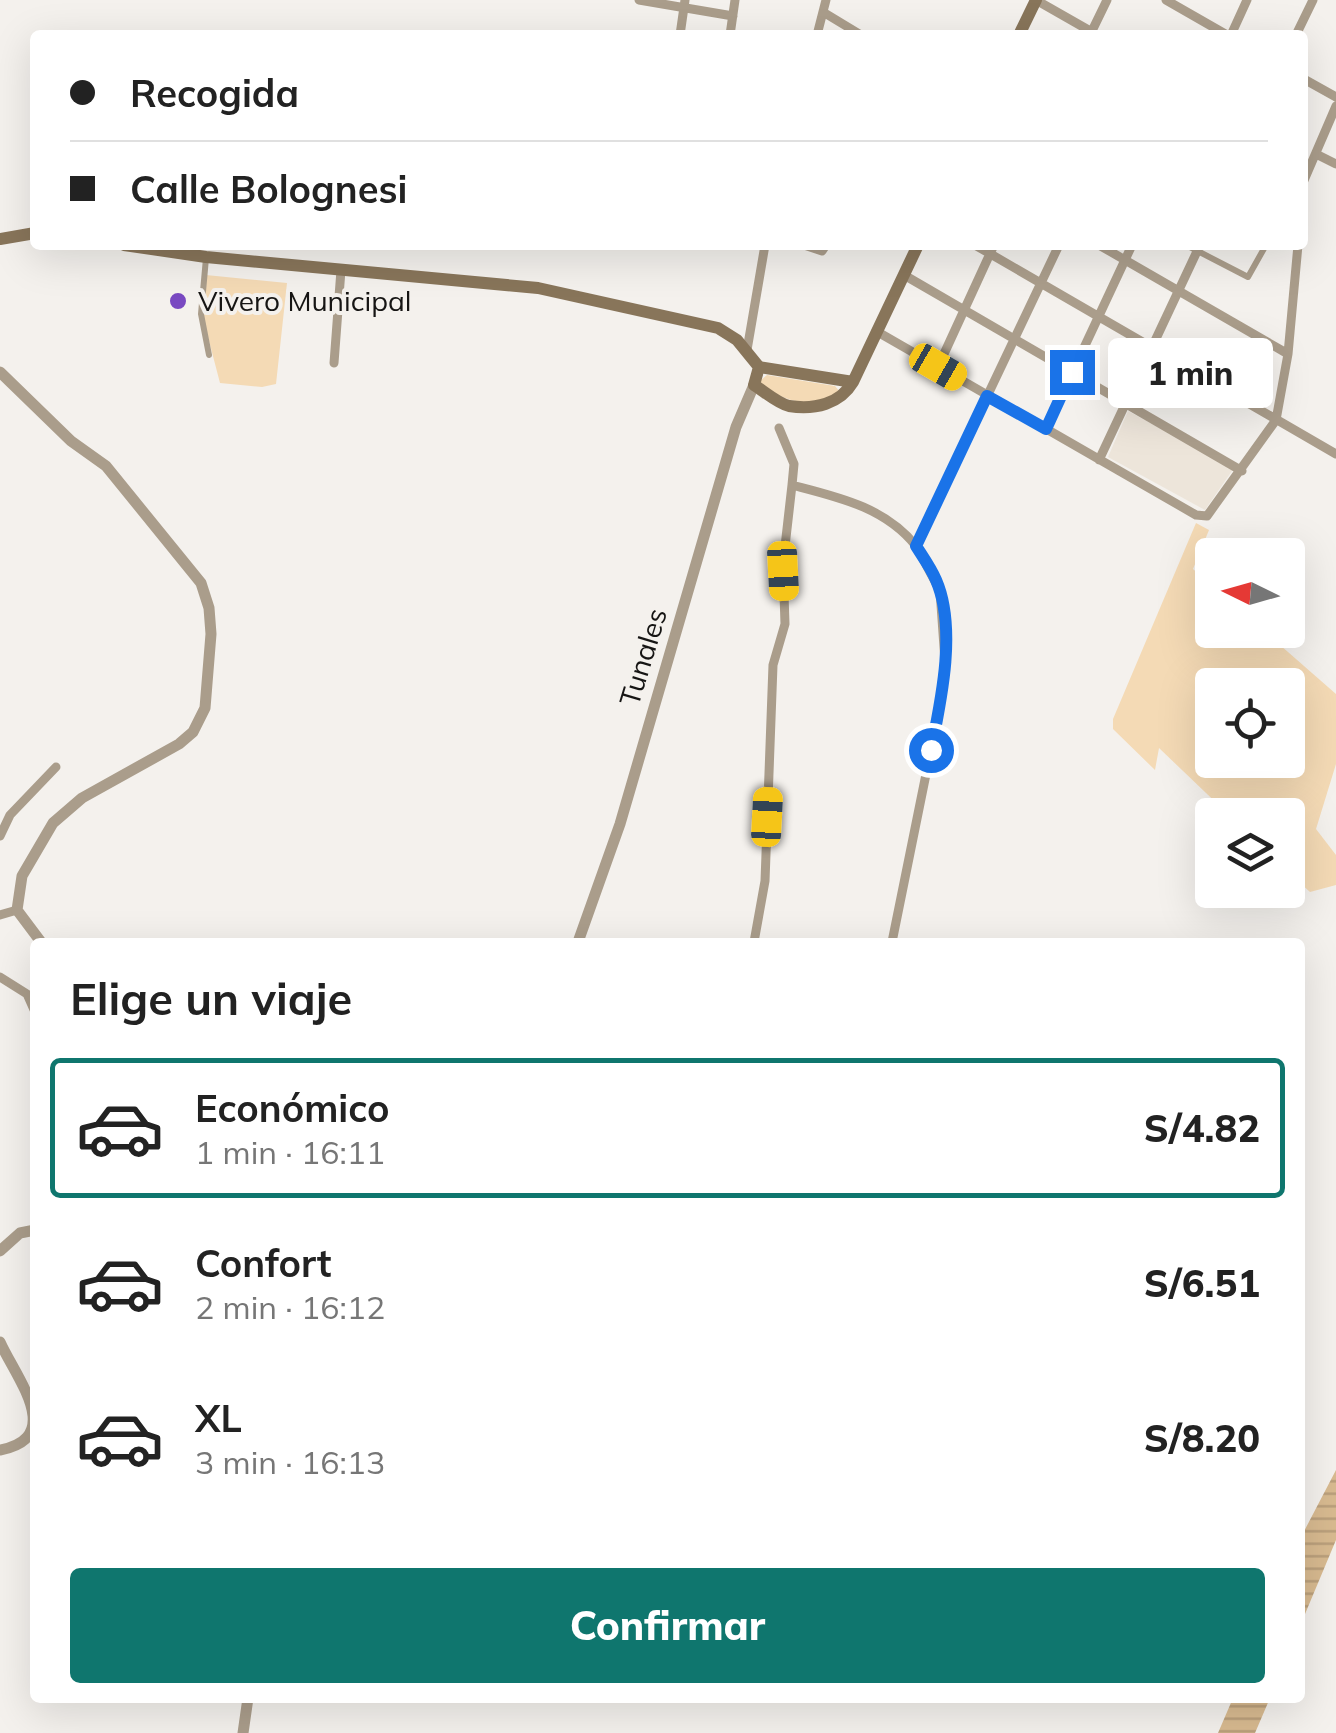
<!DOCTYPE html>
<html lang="es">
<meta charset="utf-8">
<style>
body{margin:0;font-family:Mulish,sans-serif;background:#f2f2f2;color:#222;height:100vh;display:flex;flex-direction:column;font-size:38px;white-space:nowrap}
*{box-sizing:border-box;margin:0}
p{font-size:32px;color:#767676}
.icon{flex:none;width:55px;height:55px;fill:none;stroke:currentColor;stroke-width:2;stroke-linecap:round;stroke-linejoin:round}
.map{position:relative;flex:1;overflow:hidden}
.panel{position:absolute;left:30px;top:938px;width:1275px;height:765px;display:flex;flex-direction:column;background:#fff;border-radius:10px;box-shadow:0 10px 40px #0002}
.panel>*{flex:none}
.hud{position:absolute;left:30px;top:30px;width:1278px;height:220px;border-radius:10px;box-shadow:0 10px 40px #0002;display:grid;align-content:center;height:220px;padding:0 40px;background:#fff}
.needle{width:65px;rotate:275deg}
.controls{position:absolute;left:1195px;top:538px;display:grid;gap:20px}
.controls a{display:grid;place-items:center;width:110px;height:110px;border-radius:10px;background:#fff;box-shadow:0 10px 40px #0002;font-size:50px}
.end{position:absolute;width:45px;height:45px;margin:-22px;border:12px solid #1a73e8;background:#fff;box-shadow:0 0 0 5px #fff}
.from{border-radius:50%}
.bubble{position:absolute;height:70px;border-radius:10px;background:#fff;box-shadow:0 10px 40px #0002;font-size:32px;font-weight:800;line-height:70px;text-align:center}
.car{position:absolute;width:30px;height:60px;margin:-30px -15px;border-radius:12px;box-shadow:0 0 8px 2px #0007;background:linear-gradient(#f5c518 24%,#345 0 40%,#f5c518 0 76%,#345 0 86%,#f5c518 0)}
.hud b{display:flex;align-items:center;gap:35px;height:95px;font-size:38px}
.hud b+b{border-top:2px solid #e0e0e0}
.hud i{width:25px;height:25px;background:#222}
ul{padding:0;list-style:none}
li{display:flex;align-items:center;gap:30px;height:140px;margin:0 20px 15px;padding:0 20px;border:5px solid transparent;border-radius:10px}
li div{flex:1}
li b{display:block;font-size:38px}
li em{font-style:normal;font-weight:800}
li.active{border-color:#0f766e}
li>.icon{width:90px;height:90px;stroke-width:1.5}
h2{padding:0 40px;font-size:45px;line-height:120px}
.primary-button{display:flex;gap:20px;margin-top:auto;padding:20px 40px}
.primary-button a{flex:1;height:115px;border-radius:10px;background:#0f766e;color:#fff;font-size:40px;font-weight:800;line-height:115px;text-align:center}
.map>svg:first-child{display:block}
.built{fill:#ede5da}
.green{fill:#f4dab5;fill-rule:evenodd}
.water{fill:url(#water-rules)}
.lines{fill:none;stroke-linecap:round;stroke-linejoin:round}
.pedestrian{stroke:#aa9d8b;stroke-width:6}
.minor{stroke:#aa9d8b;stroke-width:9}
.tertiary{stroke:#aa9d8b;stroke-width:11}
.secondary{stroke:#88755a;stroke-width:12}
.route{stroke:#1a73e8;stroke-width:12}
.poi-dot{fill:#7949c1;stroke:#f4f1ed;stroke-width:4}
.labels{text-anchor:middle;stroke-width:8;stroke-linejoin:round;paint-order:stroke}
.poi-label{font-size:28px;fill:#161514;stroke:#f4f1ed;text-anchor:start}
.street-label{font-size:28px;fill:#161514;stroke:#f4f1ed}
</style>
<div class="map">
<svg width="1336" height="1733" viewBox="0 0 1336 1733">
<defs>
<pattern id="water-rules" width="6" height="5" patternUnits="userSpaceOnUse" patternTransform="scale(2.5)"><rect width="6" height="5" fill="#d8ba90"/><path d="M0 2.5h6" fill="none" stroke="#b99f7b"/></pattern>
</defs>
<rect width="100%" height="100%" fill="#f4f1ed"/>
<path class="built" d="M1128,411L1234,468L1205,510L1108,457Z"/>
<path class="green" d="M206,275L287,283L276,384L262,387L220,383L202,314Z
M767,375L835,386L840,392C811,410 787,402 761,385V380Z
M1196,523L1209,530L1193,569L1212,586V630H1263L1336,694V764L1316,829L1336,855V885L1310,892L1288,872V815H1229L1159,748L1155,770L1113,729V719ZM1212,685H1288V760H1212Z"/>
<path class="water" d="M1336,1470V1540L1300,1626V1539Z
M1233,1698H1270L1255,1733H1218Z"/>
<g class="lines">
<path class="pedestrian" d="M1186,245L1248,277L1266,245
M206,258L201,314L209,355"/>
<path class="minor" d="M639,0L733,16
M1036,0L1092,32
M1166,0L1227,35
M823,12L861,35
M680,35L685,0
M730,35L735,0
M817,35L826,0
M1090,35L1107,0
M1231,35L1247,0
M1296,35L1313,0
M1302,78L1336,97
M1316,154L1336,164
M1302,185L1336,106
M804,245L822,251L826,245
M975,245L1336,454
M1099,245L1288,354
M904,275L1242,471
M876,331L1196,515L1207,516L1276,420L1288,354L1298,245
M747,350L765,245
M334,363L341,270
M938,367L994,245
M779,428L794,464L792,485
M1046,429L1132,245
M1099,460L1200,245
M0,836L10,815L56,767
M0,915L17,910
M754,942L765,881L773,665L785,624L783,564L792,485C838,497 885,507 916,546
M892,942L938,715L945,661L940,591L916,546L1059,245
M0,977L27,994L35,1012"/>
<path class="tertiary" d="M0,372L71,441L106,466L201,583L209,608L211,634L205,708L193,732L179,744L82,798L53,823L22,876L17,910L41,942
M578,942L620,824L736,427L754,385
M0,1251L20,1233L35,1230
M0,1342C16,1378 66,1437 0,1450
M243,1733L248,1698"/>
<path class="secondary" d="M1019,35L1036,0
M0,239L35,233
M124,245L206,257L538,288L718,328L737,340L759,367
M759,367L754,385C764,391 777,403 789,406C815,410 840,404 853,382L918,245
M759,367L853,382"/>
</g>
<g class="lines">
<path class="route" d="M931,750C941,701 957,628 936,580C931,568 923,557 916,546L987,396L1046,429L1072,372"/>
</g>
<circle class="poi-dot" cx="178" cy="301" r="10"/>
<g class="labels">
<g class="poi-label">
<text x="198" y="311">Vivero Municipal</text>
</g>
<g class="street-label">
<text transform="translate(643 657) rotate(-73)" y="10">Tunales</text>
</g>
</g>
</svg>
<div class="controls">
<a><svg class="needle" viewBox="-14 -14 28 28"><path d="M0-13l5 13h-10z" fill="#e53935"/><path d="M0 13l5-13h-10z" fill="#767676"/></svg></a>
<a><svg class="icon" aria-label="locate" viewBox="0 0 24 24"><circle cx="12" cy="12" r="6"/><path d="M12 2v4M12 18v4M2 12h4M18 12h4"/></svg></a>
<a><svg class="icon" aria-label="layers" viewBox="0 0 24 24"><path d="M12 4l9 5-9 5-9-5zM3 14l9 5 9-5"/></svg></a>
</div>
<i class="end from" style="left:931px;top:750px"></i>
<i class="end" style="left:1072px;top:372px"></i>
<div class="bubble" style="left:1108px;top:338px;width:165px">1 min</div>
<i class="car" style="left:938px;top:367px;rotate:120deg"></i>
<i class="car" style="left:783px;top:571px;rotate:177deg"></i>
<i class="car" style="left:767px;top:817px;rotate:3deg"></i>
<div class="hud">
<b><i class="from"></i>Recogida</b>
<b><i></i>Calle Bolognesi</b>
</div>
<section class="panel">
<h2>Elige un viaje</h2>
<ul>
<li class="active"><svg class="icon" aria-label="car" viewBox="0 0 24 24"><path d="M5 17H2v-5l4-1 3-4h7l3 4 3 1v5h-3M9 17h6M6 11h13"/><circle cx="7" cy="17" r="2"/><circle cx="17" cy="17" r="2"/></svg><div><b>Económico</b><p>1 min · 16:11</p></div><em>S/4.82</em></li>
<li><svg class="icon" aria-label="car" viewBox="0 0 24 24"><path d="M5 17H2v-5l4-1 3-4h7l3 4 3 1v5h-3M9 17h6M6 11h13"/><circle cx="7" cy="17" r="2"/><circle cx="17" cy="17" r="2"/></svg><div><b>Confort</b><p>2 min · 16:12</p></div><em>S/6.51</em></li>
<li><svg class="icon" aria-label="car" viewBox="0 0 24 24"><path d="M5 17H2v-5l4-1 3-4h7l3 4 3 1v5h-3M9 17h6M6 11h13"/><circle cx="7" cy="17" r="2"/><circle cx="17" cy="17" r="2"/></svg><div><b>XL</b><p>3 min · 16:13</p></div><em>S/8.20</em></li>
</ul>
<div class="primary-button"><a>Confirmar</a></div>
</section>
</div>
